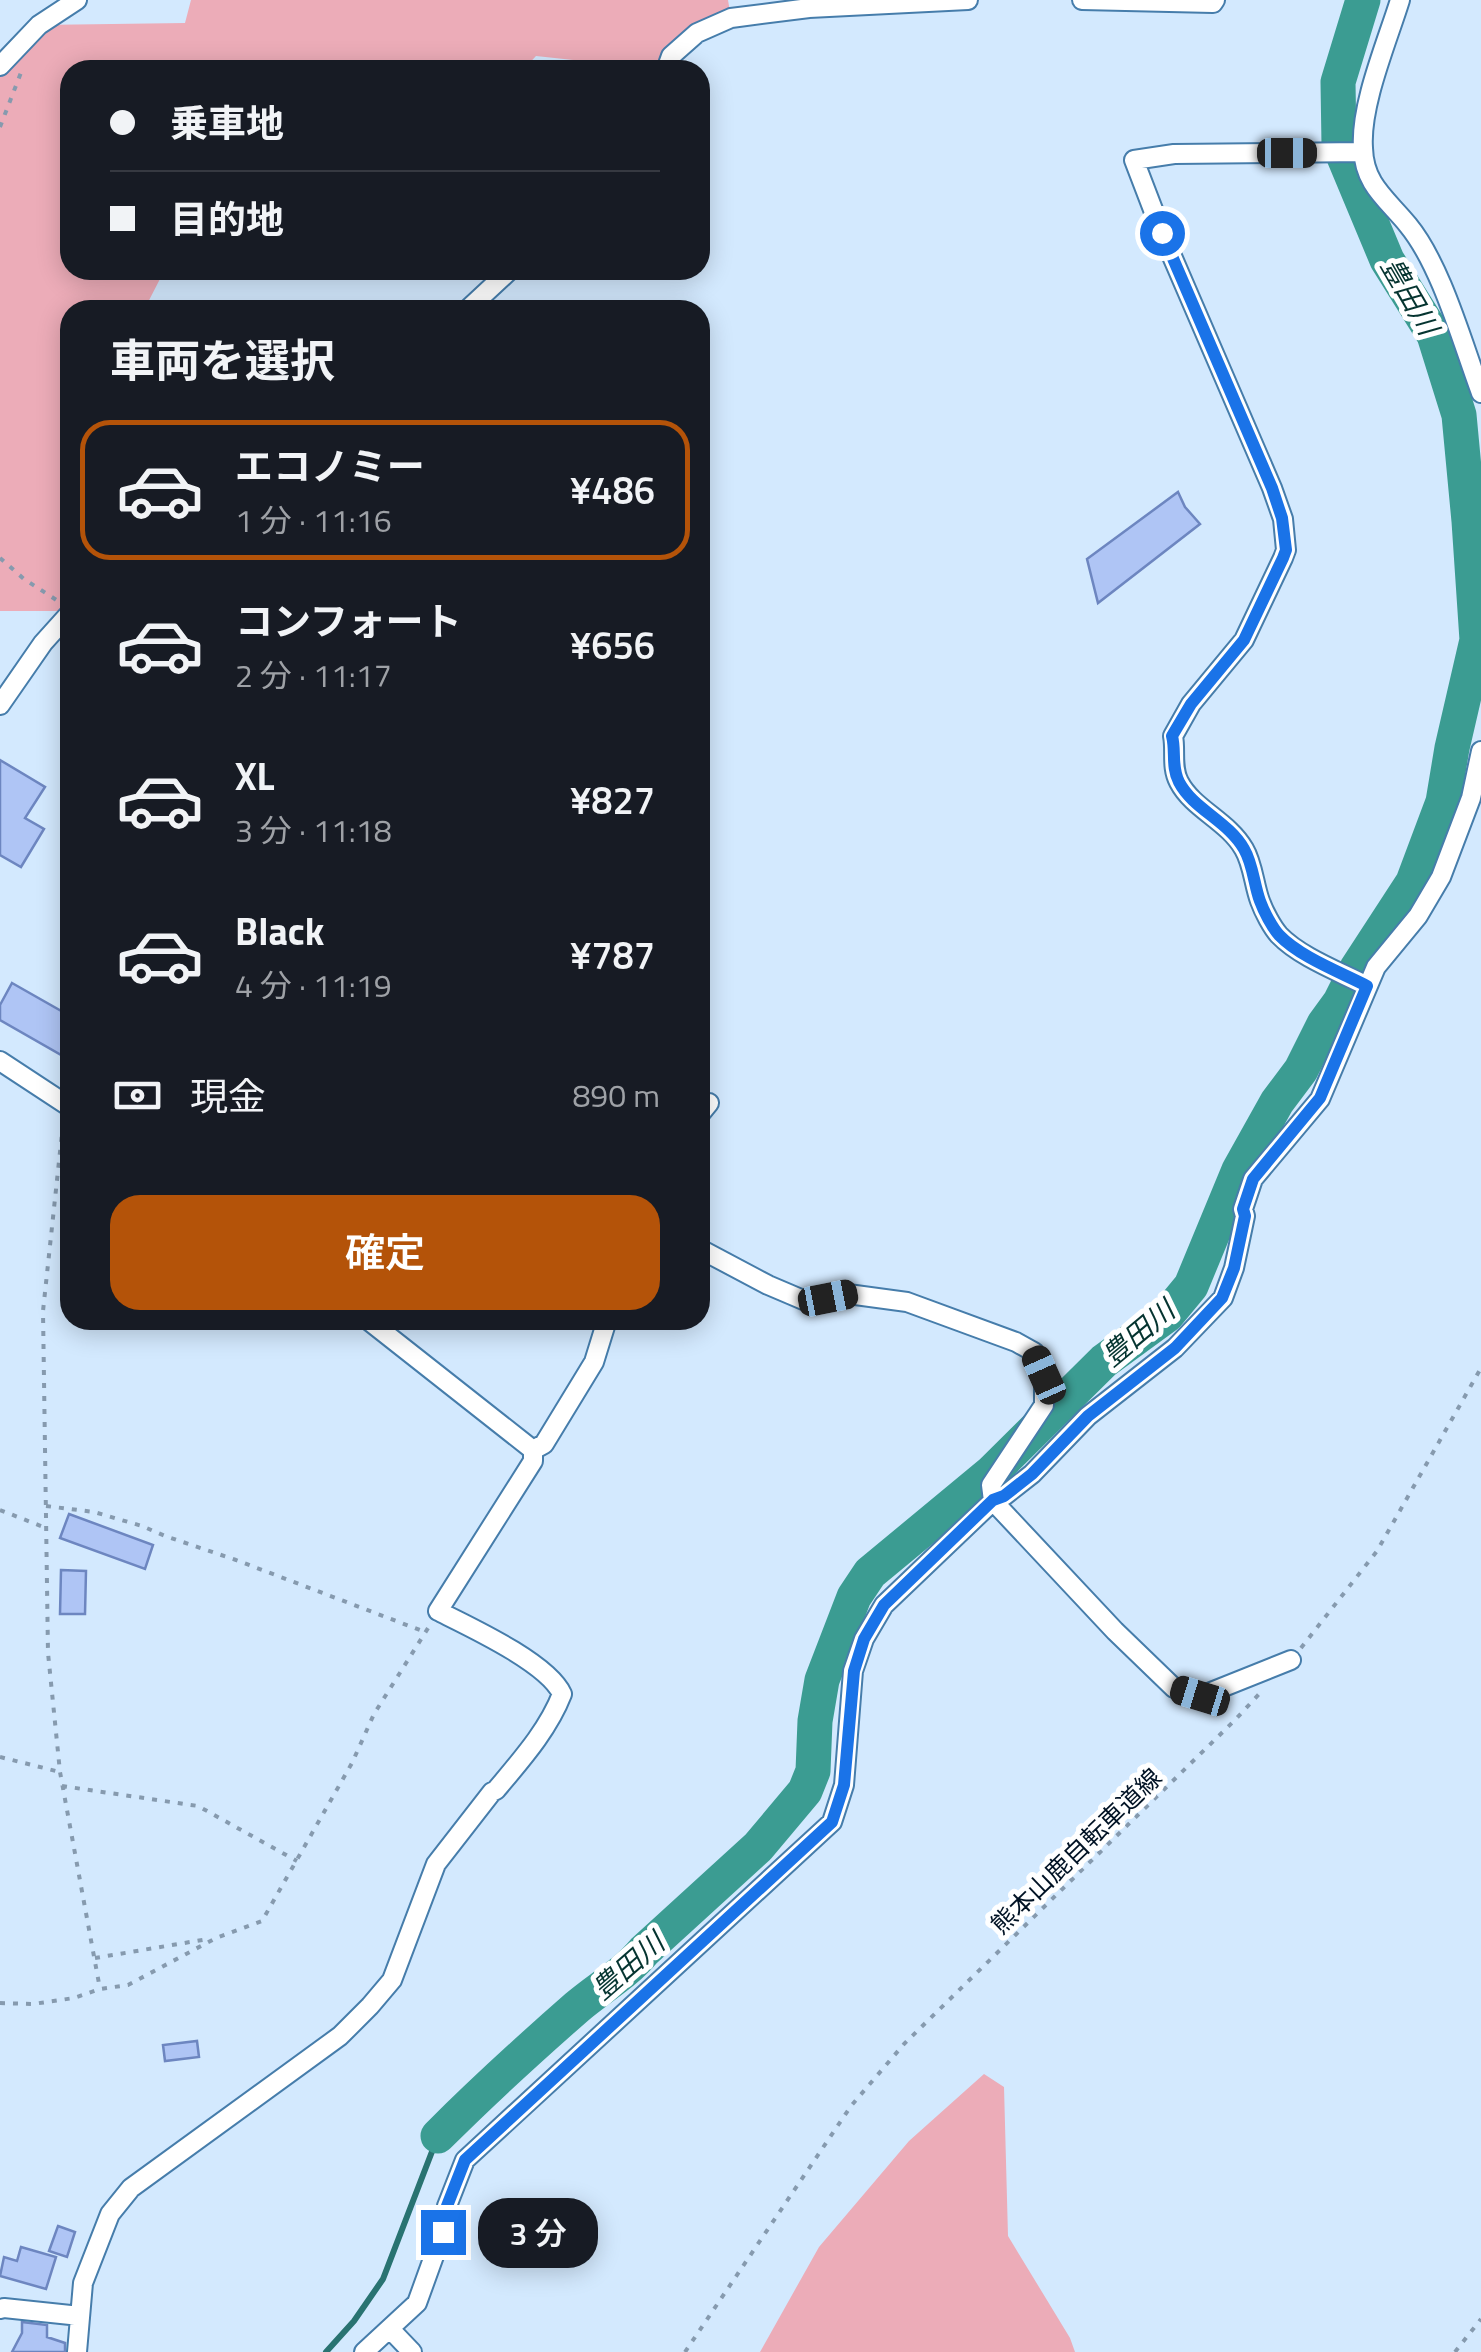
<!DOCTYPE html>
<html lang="ja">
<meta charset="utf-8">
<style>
body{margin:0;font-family:"Titillium Web","Noto Sans JP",sans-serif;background:#242831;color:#f1f3f6;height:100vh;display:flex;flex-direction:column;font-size:38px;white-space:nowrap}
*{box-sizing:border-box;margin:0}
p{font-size:32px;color:#9ea1a6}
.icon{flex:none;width:55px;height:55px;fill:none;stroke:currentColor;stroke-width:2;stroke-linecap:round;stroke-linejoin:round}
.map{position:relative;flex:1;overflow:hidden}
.details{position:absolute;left:60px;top:300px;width:650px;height:1030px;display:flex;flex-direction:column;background:#171b24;border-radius:30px;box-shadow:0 5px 25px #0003}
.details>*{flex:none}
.top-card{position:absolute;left:60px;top:60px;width:650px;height:220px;border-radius:30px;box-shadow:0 5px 25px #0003;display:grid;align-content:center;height:220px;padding:0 50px;background:#171b24}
.end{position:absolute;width:45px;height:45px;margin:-22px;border:12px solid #1a73e8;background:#fff;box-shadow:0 0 0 5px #fff}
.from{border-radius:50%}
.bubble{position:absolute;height:70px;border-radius:30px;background:#171b24;box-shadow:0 5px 25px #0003;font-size:32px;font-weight:600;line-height:70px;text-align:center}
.car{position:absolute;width:30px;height:60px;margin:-30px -15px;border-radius:12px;box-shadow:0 0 8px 2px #0007;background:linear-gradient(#222 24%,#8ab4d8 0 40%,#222 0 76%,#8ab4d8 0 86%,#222 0)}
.top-card b{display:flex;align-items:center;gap:35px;height:95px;font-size:38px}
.top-card b+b{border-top:2px solid #363941}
.top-card i{width:25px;height:25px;background:#f1f3f6}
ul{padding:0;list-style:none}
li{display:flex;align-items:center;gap:30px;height:140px;margin:0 20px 15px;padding:0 30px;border:5px solid transparent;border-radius:30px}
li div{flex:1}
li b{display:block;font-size:38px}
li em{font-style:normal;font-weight:600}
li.selected{border-color:#b45309}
li>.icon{width:90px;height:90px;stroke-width:1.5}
h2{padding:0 50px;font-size:45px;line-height:120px}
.pay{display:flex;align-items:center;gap:25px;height:110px;padding:0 50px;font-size:38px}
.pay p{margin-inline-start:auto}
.primary-button{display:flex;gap:20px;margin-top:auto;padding:20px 50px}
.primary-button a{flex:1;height:115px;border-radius:30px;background:#b45309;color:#fff;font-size:40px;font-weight:600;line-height:115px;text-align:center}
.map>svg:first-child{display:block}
.green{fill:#ecacb8}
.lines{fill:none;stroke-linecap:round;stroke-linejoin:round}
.stream{stroke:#297371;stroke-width:6}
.river{stroke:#3b9c92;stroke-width:35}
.building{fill:#afc5f5;stroke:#6d86c0;stroke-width:2.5}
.minor-casing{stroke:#467dab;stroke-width:22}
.path{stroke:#869aae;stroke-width:4;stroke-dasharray:5 8;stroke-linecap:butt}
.minor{stroke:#fff;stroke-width:18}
.route{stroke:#1a73e8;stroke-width:12}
.labels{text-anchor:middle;stroke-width:10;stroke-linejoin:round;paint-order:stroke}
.street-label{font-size:25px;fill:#001224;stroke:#fff}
.water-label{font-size:28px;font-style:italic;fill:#053430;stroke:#fff}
</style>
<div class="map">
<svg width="1481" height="2352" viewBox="0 0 1481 2352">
<rect width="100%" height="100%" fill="#d3e9fe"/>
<path class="green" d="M191,0H728L731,18L666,70L536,56L523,70H70V270H182L161,277L144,310H70V611H0V68L39,25L185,23Z
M984,2074L1004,2087L1008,2236L1070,2338L1075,2352H760L819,2247L909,2141Z"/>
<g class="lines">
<path class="stream" d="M326,2352L354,2321L383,2279L438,2136"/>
<path class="river" d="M438,2136C483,2091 529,2049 577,2007C599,1988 625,1974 644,1951L758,1847L805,1791L813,1771L815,1721L822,1680L854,1597L870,1573L992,1472L1104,1361L1167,1315L1191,1286L1239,1170L1277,1102L1301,1070L1324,1024L1340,1002L1357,968L1413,882L1443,802L1452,748L1477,640L1469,521L1459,415L1434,335L1387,260L1339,145L1338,82L1363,0"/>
</g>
<path class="building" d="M1178,492L1185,507L1200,524L1098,603L1087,559Z
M0,760L45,787L25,818L44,829L21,867L0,855Z
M12,983L70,1016V1060L0,1020V1005Z
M69,1514L153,1545L145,1569L60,1538Z
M61,1570L86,1571L85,1614H60Z
M197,2041L199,2057L165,2061L163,2045Z
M58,2226L75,2232L67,2257L49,2251Z
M21,2247L56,2257L46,2289L0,2276L4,2257L17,2261Z
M22,2322L47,2325V2337L65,2343V2352H12L22,2333Z"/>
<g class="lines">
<g class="minor-casing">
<path id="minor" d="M1082,0L1213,3L1215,0
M1400,0C1387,42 1360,105 1363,148C1364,185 1387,199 1408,225C1441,265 1462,342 1481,393
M0,66L39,25L77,0
M666,70L671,56L697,33L731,18L809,8L968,0
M1363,152L1174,154L1134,160L1162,233L1272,488L1283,519L1286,550L1283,558L1244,640L1191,704L1173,736C1176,751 1171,767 1179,782C1193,809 1228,821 1244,849C1253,864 1254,885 1260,901C1264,912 1272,927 1279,935C1300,957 1340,972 1367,986
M467,310L510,270
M0,705L43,643L70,613
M0,1061L70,1107
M700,1114L709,1103
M700,1249L768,1285L808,1302L848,1294L907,1302L1016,1342L1034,1352L1044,1375V1405L991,1485L993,1501L1115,1631L1174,1688L1201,1696L1291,1660
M368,1320L533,1450
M533,1450L544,1444L594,1362L607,1320
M0,2309L4,2308L80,2316
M390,2329L412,2352
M77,2352L83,2283L110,2214L131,2188L340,2036L370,2006L392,1980L436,1864L492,1792L496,1790C521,1760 548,1730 562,1694C548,1663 470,1627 438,1611L533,1461V1450
M364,2352L417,2303L443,2231L447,2206L465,2160L832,1822L844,1785L853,1671L864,1639L884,1605L993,1501L1004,1496L1032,1474L1088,1416L1175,1348L1223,1298L1234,1268L1245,1216L1243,1209L1253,1179L1320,1099L1376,967L1418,916L1441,877L1471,798L1481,751"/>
</g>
<path class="path" d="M0,127L22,70
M0,558L24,579L58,601
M63,1124L43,1311L48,1653L60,1772L100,1989
M46,1506L94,1512L142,1526L165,1536L236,1560L425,1632
M0,1510L46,1528
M1301,1648L1377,1551L1481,1368
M0,1757L60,1772
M62,1786L198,1806L297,1861
M95,1958L208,1939
M0,2003L33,2004L74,1998L100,1989L128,1985L216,1938L262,1921L352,1763L374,1714L430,1625
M685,2352L851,2106L904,2044L1235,1720L1261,1692
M1455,2352L1481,2319"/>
<use href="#minor" class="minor"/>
</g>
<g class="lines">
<path class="route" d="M443,2232L447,2206L465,2160L832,1822L844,1785L854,1671L864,1639L884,1605L993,1500L1004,1496L1032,1474L1088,1416L1175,1348L1222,1298L1234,1268L1245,1216L1243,1209L1253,1179L1320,1098L1367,986C1340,972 1300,957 1279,935C1272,927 1264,912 1260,901C1254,885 1253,864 1244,849C1228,821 1193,809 1179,782C1171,767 1176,751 1172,736L1191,704L1244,640L1283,558L1286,550L1282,518L1272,488L1162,233"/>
</g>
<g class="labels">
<g class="street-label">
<text transform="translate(1076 1851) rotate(-44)" y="9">熊本山鹿自転車道線</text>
</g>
<g class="water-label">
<text transform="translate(1410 296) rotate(60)" y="10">豊田川</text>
<text transform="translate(1138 1333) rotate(-40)" y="10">豊田川</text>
<text transform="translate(628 1966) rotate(-41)" y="10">豊田川</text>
</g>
</g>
</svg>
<i class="end from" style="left:1162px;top:233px"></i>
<i class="end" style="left:443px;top:2232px"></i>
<div class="bubble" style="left:478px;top:2198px;width:120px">3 分</div>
<i class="car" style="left:1287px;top:153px;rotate:90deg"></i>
<i class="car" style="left:828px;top:1298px;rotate:79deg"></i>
<i class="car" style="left:1044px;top:1375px;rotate:336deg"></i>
<i class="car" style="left:1200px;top:1696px;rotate:287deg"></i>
<div class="top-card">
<b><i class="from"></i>乗車地</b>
<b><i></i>目的地</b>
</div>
<section class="details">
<h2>車両を選択</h2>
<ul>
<li class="selected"><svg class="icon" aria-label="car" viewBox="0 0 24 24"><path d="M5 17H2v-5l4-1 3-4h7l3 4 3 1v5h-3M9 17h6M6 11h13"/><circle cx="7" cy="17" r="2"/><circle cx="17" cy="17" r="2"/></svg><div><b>エコノミー</b><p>1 分 · 11:16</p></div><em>¥486</em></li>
<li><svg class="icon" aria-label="car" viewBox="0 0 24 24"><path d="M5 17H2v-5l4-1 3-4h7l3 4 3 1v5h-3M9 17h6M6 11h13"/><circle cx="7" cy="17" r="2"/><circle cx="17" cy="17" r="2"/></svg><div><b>コンフォート</b><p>2 分 · 11:17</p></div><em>¥656</em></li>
<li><svg class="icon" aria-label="car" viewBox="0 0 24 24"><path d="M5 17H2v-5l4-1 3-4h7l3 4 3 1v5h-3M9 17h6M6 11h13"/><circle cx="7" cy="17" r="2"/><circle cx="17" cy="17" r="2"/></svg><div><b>XL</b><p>3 分 · 11:18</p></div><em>¥827</em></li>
<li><svg class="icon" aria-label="car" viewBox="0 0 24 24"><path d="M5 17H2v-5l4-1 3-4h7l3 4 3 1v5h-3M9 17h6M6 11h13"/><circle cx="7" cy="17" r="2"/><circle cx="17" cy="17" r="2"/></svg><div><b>Black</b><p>4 分 · 11:19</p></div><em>¥787</em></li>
</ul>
<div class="pay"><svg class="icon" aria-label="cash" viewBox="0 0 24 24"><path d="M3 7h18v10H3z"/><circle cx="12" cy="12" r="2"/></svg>現金<p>890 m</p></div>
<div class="primary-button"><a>確定</a></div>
</section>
</div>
